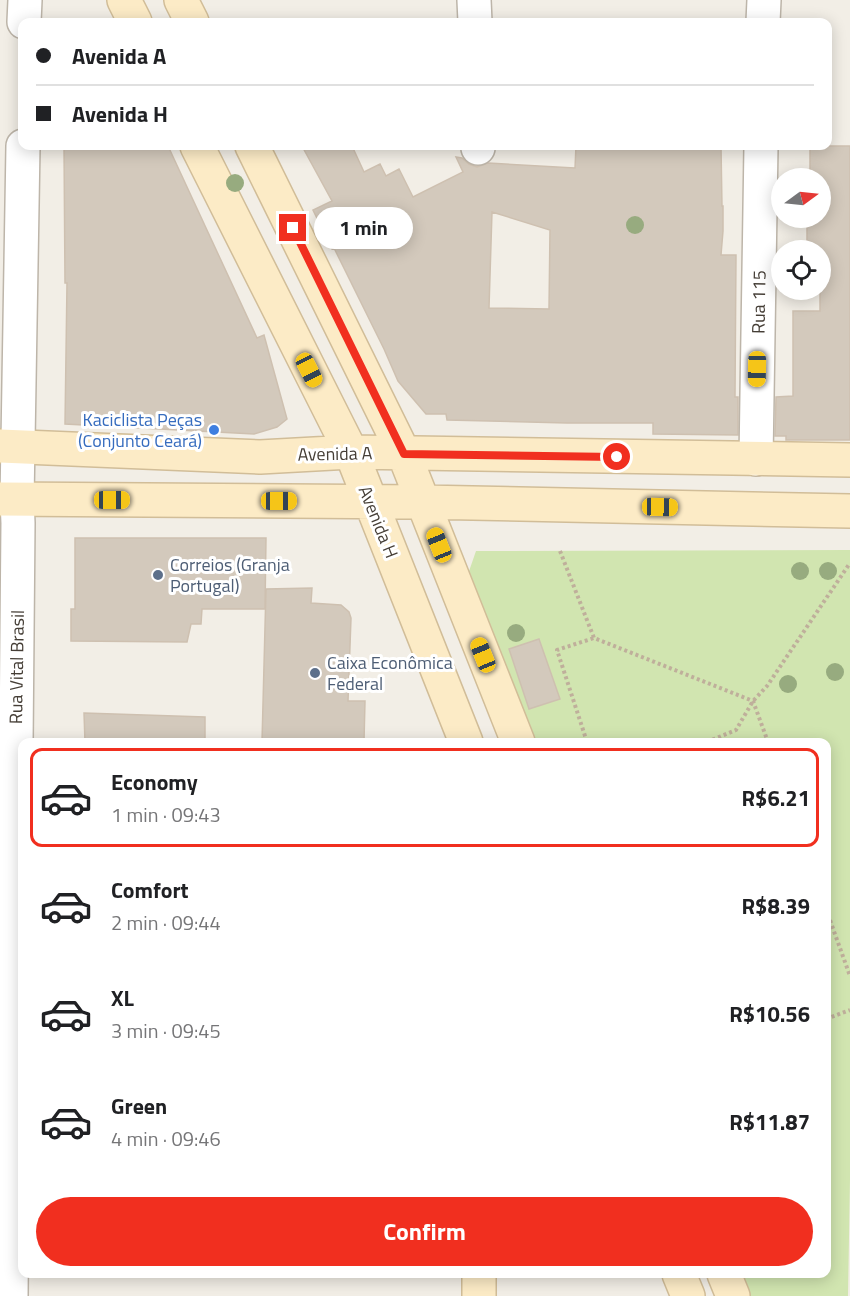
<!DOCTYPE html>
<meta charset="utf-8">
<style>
body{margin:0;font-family:"Titillium Web",sans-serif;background:#f6f6f6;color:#202124;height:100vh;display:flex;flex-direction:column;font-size:22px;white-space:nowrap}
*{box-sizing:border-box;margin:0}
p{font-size:20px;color:#757577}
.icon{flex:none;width:33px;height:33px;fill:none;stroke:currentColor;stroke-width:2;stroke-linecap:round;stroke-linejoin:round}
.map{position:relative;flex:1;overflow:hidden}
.sheet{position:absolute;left:18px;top:738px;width:813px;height:540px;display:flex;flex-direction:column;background:#fff;border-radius:12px;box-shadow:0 3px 15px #0003}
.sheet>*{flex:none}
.top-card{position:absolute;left:18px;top:18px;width:814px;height:132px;border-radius:12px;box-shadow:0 3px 15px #0003;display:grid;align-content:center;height:132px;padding:0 18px;background:#fff}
.needle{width:39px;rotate:75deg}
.tools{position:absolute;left:771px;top:168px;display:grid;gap:12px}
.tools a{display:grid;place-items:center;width:60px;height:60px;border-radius:50%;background:#fff;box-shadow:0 3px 15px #0003;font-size:30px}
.end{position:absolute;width:27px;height:27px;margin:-14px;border:8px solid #f12f1f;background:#fff;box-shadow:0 0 0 3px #fff}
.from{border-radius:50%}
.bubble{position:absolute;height:42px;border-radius:21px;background:#fff;box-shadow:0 3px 15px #0003;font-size:20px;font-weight:700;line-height:42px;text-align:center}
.car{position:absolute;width:18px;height:36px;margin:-18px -9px;border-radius:8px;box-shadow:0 0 4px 2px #0007;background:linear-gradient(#f5c518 24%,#345 0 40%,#f5c518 0 76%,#345 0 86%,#f5c518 0)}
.top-card b{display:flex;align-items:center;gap:21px;height:57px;font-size:22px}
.top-card b+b{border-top:2px solid #e0e0e0}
.top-card i{width:15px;height:15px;background:#202124}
ul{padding:10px 0 0;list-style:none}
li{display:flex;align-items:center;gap:18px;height:99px;margin:0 12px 9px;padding:0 6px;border:3px solid transparent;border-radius:12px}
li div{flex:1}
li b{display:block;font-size:22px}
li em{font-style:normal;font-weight:700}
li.selected{border-color:#f12f1f}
li>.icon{width:54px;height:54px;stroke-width:1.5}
.primary-button{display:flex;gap:12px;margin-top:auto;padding:12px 18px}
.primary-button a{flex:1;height:69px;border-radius:36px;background:#f12f1f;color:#fff;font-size:24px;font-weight:700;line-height:69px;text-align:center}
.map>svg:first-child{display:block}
.green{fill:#d1e5b0}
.building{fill:#d3c9bc;stroke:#cec0b0;stroke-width:1.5;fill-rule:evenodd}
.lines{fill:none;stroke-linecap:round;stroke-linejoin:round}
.street-casing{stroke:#bdb5a9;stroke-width:36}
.secondary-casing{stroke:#d1bd98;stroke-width:36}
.path{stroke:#bfaf9b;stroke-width:4;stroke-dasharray:3 3;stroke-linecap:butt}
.street{stroke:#fff;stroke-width:33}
.secondary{stroke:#fcebc6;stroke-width:33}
.tree{fill:#97ab7f}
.route{stroke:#f12f1f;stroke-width:8}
.shop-dot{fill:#3f7fe0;stroke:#fff;stroke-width:2}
.service-dot{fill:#5c6f8a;stroke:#fff;stroke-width:2}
.labels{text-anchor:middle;stroke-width:6;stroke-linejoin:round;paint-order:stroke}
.street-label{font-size:18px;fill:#453e36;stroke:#fff}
.shop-label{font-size:18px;fill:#366cbe;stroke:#fff;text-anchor:end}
.service-label{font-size:18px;fill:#4e5e75;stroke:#fff;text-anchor:start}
</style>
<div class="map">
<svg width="850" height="1296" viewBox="0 0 850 1296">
<rect width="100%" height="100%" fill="#f2eee6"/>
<path class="green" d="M850,550V1179L848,1296H738L730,1274H826V742H529L467,577L476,551Z"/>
<path class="building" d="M64,146H168L257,338L264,335L287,419L277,427L254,434L65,424L67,283H65Z
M302,146H352L364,172L380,164L386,176L399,169L413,197L463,172L456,157L462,158L469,164L477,167L488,163L575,168L576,146H721L722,206H723V231L721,255H736L735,397H738V435L653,434V423H567L447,420L446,414H426L398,381L384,349L334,248L332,249L313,210L332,201ZM492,212L550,230L549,309L489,308Z
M810,146H850V440H786V436H775L776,397L793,396V311H820V250H807V218H820V178H810Z
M75,538H266L265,609H202L201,624H191L187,642L71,641V609H75Z
M312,588L311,603L341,605L349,612L351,618L348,701H365L364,742H262L266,589Z
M539,639L560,699L529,709L509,649Z
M84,713L205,717V742H85Z"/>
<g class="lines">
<g class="street-casing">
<path id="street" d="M474,0L475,22
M24,22L25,0
M763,22L764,0
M478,146V148
M756,459L761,146
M11,1296L18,523L17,500L23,146"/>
</g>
<g class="secondary-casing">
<path id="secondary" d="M124,0L135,22
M181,0L192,22
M197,146L351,452L466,742
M252,146L404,454L518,742
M0,446L260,457L351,452L850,460
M0,499L422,502L850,511
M679,1274L688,1296
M724,1274L733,1296
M479,1296V1274"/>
</g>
<path class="path" d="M560,551L594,638L753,701L768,742
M587,742L557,650L594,638
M707,742L736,730L753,701L767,686L850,563
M826,909L850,976
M826,1019L850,1010"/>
<use href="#street" class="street"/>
<use href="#secondary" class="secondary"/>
</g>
<g class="tree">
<circle cx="235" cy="183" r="9"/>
<circle cx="635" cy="225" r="9"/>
<circle cx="800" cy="571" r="9"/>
<circle cx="828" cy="571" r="9"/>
<circle cx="516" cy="633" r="9"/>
<circle cx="835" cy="672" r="9"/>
<circle cx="788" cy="684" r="9"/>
</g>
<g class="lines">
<path class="route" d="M293,228L404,454L617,457"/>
</g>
<circle class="shop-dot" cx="214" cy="430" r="6"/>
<g class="service-dot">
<circle cx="158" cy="575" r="6"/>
<circle cx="315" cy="673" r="6"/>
</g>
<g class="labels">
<g class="street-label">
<text transform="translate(759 302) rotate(-89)" y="6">Rua 115</text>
<text transform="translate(335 454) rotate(-1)" y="6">Avenida A</text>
<text transform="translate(378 522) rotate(68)" y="6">Avenida H</text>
<text transform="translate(17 667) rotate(-89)" y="6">Rua Vital Brasil</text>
</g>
<g class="shop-label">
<text x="202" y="426">Kaciclista Peças<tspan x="202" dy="21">(Conjunto Ceará)</tspan></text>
</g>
<g class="service-label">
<text x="170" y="571">Correios (Granja<tspan x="170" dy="21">Portugal)</tspan></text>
<text x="327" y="669">Caixa Econômica<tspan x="327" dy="21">Federal</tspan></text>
</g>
</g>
</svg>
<div class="tools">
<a><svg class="needle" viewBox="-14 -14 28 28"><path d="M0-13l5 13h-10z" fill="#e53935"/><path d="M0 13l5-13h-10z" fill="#757577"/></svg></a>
<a><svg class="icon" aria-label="locate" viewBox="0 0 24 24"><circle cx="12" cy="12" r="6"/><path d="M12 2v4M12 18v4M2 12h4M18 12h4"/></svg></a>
</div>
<i class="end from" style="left:617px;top:457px"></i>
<i class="end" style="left:293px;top:228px"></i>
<div class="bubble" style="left:314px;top:207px;width:99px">1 min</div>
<i class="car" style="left:757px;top:369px;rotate:181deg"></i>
<i class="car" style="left:309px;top:370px;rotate:153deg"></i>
<i class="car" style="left:112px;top:500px;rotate:90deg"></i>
<i class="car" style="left:279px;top:501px;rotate:90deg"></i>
<i class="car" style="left:660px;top:507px;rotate:91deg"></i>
<i class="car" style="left:439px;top:545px;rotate:338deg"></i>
<i class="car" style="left:483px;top:655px;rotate:338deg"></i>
<div class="top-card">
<b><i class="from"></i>Avenida A</b>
<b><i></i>Avenida H</b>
</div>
<section class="sheet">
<ul>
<li class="selected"><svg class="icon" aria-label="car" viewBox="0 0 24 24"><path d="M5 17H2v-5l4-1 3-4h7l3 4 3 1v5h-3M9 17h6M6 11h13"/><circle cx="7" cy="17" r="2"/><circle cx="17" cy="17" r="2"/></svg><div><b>Economy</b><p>1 min · 09:43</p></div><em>R$6.21</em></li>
<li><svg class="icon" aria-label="car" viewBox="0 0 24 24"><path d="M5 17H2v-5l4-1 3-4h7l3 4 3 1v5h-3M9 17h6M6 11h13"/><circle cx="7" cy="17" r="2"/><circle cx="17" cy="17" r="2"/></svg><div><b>Comfort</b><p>2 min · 09:44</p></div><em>R$8.39</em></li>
<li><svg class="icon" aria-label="car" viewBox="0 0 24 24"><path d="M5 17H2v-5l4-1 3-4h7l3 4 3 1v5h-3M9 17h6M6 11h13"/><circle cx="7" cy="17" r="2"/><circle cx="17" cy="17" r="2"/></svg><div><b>XL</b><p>3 min · 09:45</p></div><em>R$10.56</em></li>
<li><svg class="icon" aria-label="car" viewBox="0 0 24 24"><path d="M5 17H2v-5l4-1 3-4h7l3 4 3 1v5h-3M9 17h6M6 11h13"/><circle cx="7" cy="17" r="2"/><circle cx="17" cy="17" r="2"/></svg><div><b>Green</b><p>4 min · 09:46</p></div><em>R$11.87</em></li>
</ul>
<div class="primary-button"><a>Confirm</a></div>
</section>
</div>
